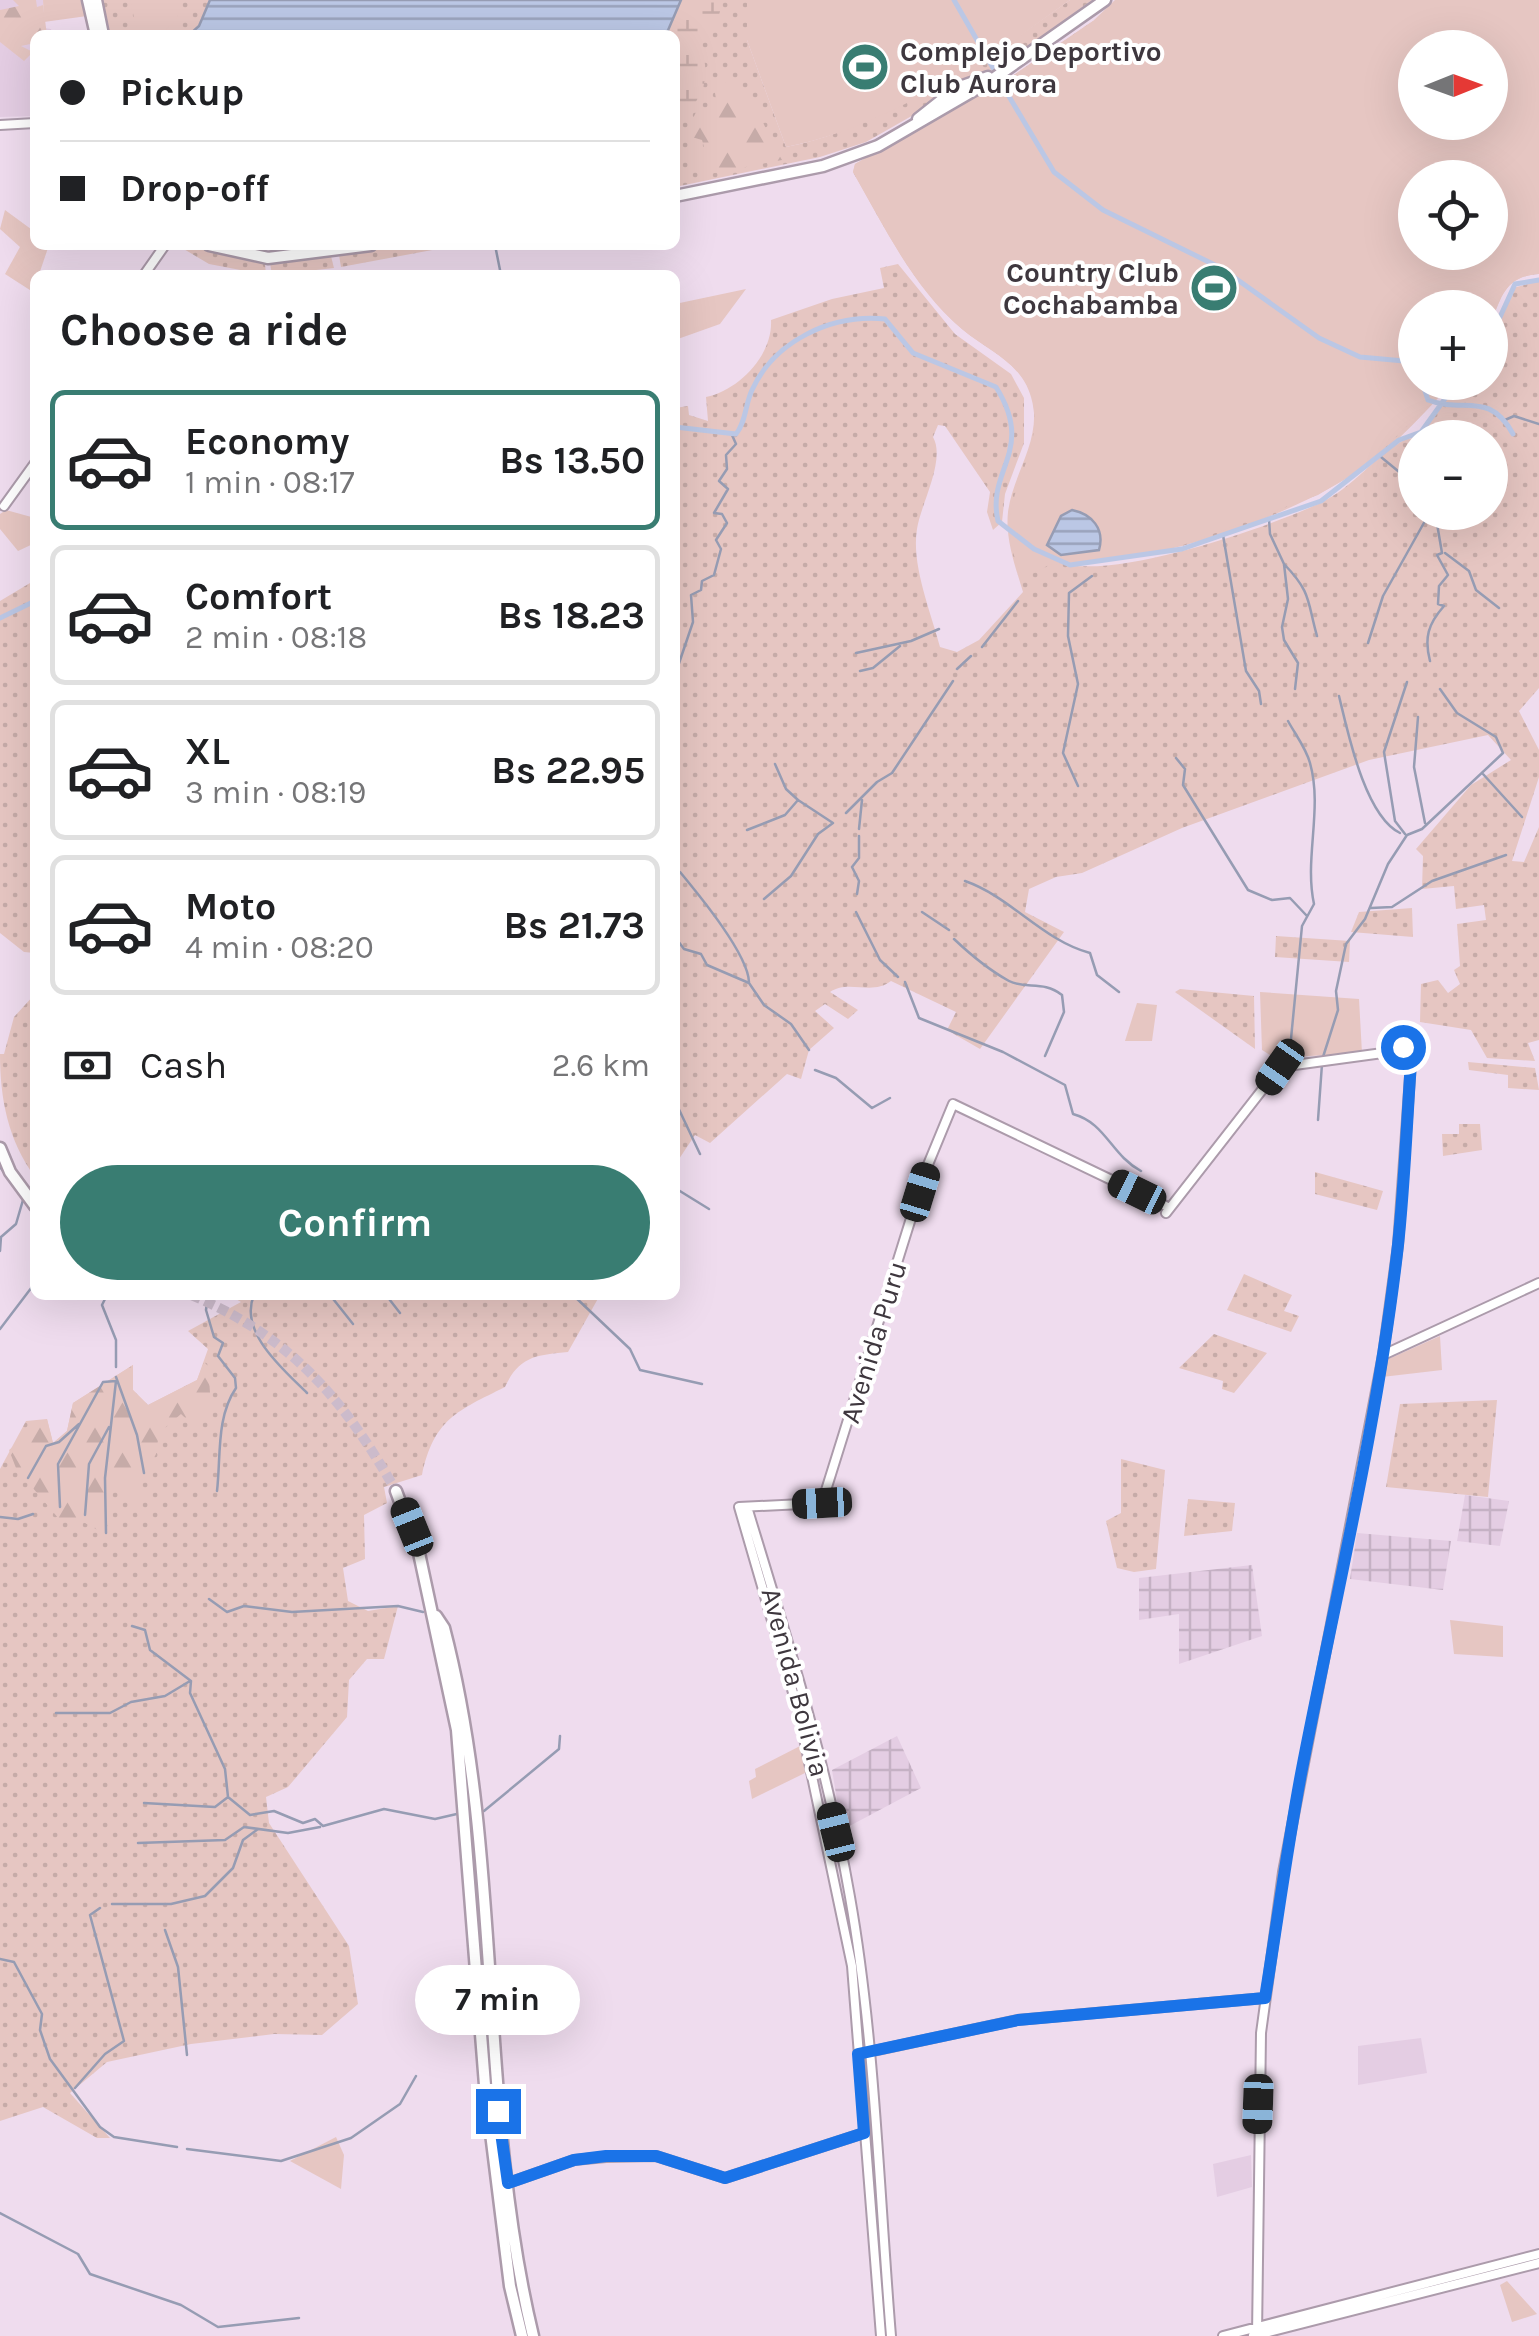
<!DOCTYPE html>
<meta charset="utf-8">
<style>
body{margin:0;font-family:Karla,sans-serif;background:#f2f2f2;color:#202124;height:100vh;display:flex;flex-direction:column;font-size:38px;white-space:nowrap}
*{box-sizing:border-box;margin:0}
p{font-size:32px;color:#757577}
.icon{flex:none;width:55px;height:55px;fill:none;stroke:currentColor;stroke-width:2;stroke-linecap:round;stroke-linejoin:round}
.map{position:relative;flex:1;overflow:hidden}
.sheet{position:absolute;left:30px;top:270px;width:650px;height:1030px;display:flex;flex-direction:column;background:#fff;border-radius:15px;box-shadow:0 10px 40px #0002}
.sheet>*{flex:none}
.hud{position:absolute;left:30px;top:30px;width:650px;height:220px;border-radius:15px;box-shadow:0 10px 40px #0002;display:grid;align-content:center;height:220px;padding:0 30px;background:#fff}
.needle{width:65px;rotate:89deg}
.buttons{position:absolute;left:1398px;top:30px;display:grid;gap:20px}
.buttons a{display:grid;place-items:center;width:110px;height:110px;border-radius:50%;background:#fff;box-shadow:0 10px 40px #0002;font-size:50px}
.end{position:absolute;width:45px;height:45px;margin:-22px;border:12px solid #1a73e8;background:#fff;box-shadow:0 0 0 5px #fff}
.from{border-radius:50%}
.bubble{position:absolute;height:70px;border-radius:35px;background:#fff;box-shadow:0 10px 40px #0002;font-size:32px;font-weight:700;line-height:70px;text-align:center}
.car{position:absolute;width:30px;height:60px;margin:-30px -15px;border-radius:12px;box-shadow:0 0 8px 2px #0007;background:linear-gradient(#222 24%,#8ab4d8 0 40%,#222 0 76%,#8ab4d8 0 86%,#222 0)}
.hud b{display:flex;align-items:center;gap:35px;height:95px;font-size:38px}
.hud b+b{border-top:2px solid #e0e0e0}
.hud i{width:25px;height:25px;background:#202124}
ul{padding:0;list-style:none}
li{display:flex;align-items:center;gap:30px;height:140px;margin:0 20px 15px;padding:0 10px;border:5px solid #e0e0e0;border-radius:15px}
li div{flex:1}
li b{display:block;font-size:38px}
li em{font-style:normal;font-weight:700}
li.current{border-color:#397d72}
li>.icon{width:90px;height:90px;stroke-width:1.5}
h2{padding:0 30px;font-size:45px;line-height:120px}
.pay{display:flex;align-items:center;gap:25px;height:110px;padding:0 30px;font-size:38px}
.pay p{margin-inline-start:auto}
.cta{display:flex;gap:20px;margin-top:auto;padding:20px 30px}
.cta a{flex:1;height:115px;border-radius:60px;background:#397d72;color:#fff;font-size:40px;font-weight:700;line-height:115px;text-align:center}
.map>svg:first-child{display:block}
.built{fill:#e4cde3}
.industrial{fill:url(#industrial-grid)}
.grass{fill:url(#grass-dots);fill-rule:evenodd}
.forest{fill:url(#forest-firs)}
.wetland{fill:url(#wetland-marsh)}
.green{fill:#e6c6c2;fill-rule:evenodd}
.water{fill:url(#water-rules);stroke:#969cb3;stroke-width:2.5}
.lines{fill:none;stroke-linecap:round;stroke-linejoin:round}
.stream{stroke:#969cb3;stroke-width:2.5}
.canal{stroke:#bbc7e5;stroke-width:5}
.primary-tunnel{stroke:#ccbbcb;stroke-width:10;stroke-dasharray:10 5;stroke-linecap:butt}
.secondary-casing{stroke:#ac9bab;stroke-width:12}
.primary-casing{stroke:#ac9bab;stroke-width:15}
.secondary{stroke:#fff;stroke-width:8}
.primary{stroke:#fff;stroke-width:10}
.route{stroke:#1a73e8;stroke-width:12}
.labels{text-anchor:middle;stroke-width:8;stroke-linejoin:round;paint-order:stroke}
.poi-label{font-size:28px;font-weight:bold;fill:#3e373e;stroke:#fff;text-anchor:start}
.street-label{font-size:28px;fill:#3e373e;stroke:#fff}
</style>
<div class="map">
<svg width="1539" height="2336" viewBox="0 0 1539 2336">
<defs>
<pattern id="industrial-grid" width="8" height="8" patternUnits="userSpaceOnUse" patternTransform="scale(2.5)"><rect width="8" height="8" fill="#e4cde3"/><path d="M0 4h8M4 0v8" fill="none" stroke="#c5b1c4"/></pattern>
<pattern id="grass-dots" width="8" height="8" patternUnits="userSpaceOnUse" patternTransform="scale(2.5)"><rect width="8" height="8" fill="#e6c6c2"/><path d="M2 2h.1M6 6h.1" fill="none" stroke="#c6aba8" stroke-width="1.8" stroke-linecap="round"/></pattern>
<pattern id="forest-firs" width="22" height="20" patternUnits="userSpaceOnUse" patternTransform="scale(2.5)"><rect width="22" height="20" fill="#e6c6c2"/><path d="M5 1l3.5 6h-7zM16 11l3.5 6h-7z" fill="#c6aba8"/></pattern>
<pattern id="wetland-marsh" width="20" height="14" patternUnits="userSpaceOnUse" patternTransform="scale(2.5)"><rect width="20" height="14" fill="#e6c6c2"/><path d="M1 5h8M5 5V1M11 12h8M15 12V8" fill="none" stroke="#c6aba8"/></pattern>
<pattern id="water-rules" width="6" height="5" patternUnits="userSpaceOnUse" patternTransform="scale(2.5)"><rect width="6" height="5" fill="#bbc7e5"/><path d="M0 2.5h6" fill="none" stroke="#99a2bb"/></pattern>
</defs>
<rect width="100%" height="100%" fill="#efdcee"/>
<path class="built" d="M0,0H43L44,28L51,29L52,35H35V116L0,117Z
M1421,2038L1427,2073L1358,2085V2046Z
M1251,2155L1252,2187L1217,2197L1213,2164Z"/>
<path class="industrial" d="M1465,1495L1509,1501L1500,1546L1457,1541Z
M1357,1533L1451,1541L1443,1590L1350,1579Z
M1252,1565L1262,1636L1179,1664V1614L1139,1620V1578Z
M897,1736L921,1788L842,1830L832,1770Z"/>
<path class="grass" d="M99,0H210L199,26L189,35H107Z
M681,0H747V40L786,147C861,133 918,91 985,60L952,0L989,57L1070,0H1092L1010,60L866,142L820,157L675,187V35H666Z
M1093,21L1415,122L1486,126L1539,274C1505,276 1501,297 1490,326V308H1415V382L1452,383C1425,412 1397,444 1364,467C1305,508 1207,544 1136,556C1111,560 1085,558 1060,563C1115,580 1267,528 1320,503C1353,488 1375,455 1406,439L1415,438V512H1490V438L1418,437L1458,383L1490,382V344L1513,288L1539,281V688L1519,711L1539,750V777L1512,861L1524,862L1539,827V1040L1528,1043L1535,1061L1487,1058L1471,1030L1420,1022L1421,984L1438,980L1448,993L1460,984L1454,970L1460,966L1457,924L1486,920L1484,905L1456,909L1454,886L1422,889L1423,856L1416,849L1471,785L1511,760L1488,735L1369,760L1182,828L1082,873L1056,877L1029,889L1025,912L1064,932L980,1049L947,1030L956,1012L891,981C872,996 849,979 830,992L858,1010L848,1019L825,1004L815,1011L834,1028L809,1050L801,1079L787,1074L710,1143L695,1135L675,1165V408L688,406L689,415L708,421L706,397C739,390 773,355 771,320L832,299L884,288L880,268L898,264L955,334L1011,374L1024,398V443L1005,494L1002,522L993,530L987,512L990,492L945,426L938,425L933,437C946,460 921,503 917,529C911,565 931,612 940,647L957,652L979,640L1023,592C1016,568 1005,540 1008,512C1013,473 1040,444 1033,402C1025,361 982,349 955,323C910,280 883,225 853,172L855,164L1008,79ZM1415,178H1490V252H1415Z
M177,245C206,245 235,260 265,264L266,275L209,264Z
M405,245H442L443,248L341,267L339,255Z
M331,256L334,268L272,275L270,263Z
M35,580V953L24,952L0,933V601Z
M1412,908L1413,937L1351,932L1359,912Z
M1276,936L1350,941L1349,962L1275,957Z
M1180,989L1254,996L1255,1049L1175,992Z
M35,994V1177C8,1140 0,1099 0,1054H4L14,1017Z
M1468,1062L1535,1068L1539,1090L1508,1088V1075L1469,1070Z
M1459,1124H1480L1482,1150L1443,1156L1442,1134H1459Z
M1315,1172L1383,1191L1377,1210L1315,1194Z
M1244,1274L1292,1295L1284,1311L1299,1316L1291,1332L1227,1310Z
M229,1295H600L568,1352C537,1355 519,1356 505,1387C457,1411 434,1419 422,1475L384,1487L387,1503L364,1515L365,1559L343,1568L348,1601L368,1611L398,1606L384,1659H367L349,1680L347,1717L288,1787L266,1797L269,1823L349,1946L358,2004L322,2035L274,2034L191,2044L107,2062L70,2093L110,2138H97L43,2107L0,2121V1469L26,1421L47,1419L53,1443L67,1431L73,1403L133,1365V1390L148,1405L197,1380L208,1349L188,1331L241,1302Z
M1214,1334L1267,1353L1234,1393L1222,1389L1223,1381L1179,1368Z
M1497,1400L1488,1497L1386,1487L1400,1404Z
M1121,1459L1165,1470L1156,1569L1134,1572L1117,1568L1106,1521L1121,1513Z
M1188,1499L1235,1503L1232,1531L1184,1536Z"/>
<path class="forest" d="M13,0H36L37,7L43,5L47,35H35V43L21,46L33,52L24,61L0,42V10L19,6Z
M720,80C759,94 763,130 782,160L704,175L692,161L675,160V150L704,147L702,140L685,135L697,110L717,105L713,81Z
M204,1362L208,1366L211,1406L197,1429L181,1414L159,1433L156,1454L139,1487L142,1521L114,1479L107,1478L113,1519L101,1532L78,1519H59L16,1468L9,1450L47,1419L53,1443L67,1431L73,1403L133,1365V1390L148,1405L197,1380Z"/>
<path class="wetland" d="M681,0H723L715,30L699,43C712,72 706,104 675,118V35H666Z"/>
<path class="green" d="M43,0H85L87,16L44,22Z
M130,0H183L176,21L159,35H138Z
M747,0H952L986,60C923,95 859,133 786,147L747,40Z
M956,0H1070L989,58Z
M1115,0H1539V274C1505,276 1501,297 1490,326V308H1415V382L1452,383L1366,466L1318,495L1183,545L1132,557L1049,565L1028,576L1022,575C983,498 1050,463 1031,397C1021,362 988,351 962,329C912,287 885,227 853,172L855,164L1008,79L1093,21ZM1415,48H1490V122H1415ZM1415,178H1490V252H1415Z
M5,210L35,232V245H49L33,292L5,274L20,247L0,229Z
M746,289L720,324L675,340V304Z
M6,510L35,518V543L18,551L0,529V514Z
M1260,992L1359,999L1362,1053L1275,1058L1262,1050Z
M1137,1003L1157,1005L1152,1041H1125Z
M1440,1336L1442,1370L1382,1377L1384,1361Z
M1450,1620L1503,1626V1657L1454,1654Z
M802,1745L807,1772L752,1799L749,1781L756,1777L755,1769Z
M336,2137L344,2155L341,2189L290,2161Z
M1507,2281L1537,2314L1512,2322L1500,2285Z"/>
<path class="water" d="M210,0H681L666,35H189L199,26Z
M1072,510C1092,514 1105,529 1099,550L1061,555L1047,545L1061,516Z"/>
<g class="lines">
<path class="stream" d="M495,245L501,275
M1505,420L1514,416L1539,424
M1381,457L1415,485
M1269,519L1270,534L1284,564L1288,599L1282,627L1284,640L1298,663L1295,689
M1223,535L1246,671L1259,691L1261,704
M1445,553L1469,571L1476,590L1499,608
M1284,564C1312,593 1307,601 1317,636
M1368,643L1383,596L1430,512
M982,647L1018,601
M856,653L911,641L939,629
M1430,661C1424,638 1428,624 1444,606L1438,604L1439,586L1448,575L1437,555L1442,553L1435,512
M957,669L971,656
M860,671L873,668L900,646
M675,675L693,622L691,595L701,590L702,581L714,575L721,549L716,540L727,523L722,514L714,513L728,489L719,481L727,469L726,455L736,444L732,435
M1339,696C1348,733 1365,816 1400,833
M1418,717L1414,767L1425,823
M1288,721C1295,734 1306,748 1310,763C1323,809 1304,858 1314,904L1302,926L1290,1049
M1176,758L1185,769L1183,785L1248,890L1272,900L1290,898L1307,916
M775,764L786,789L798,800
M1483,774L1522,817
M1078,786L1063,753L1078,684L1068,636L1069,593L1092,576
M846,813L877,782L892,773L953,681
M859,829L862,800
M747,830L785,815L798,800L833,823L818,834L791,876L764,899
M1405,834L1395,821L1384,752L1407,682
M680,872C699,895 748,954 749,982
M965,881C1011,897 1042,940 1090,953L1097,975L1119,992
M857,894L859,881L852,867L859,858V836
M1371,908L1392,907L1432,881L1506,855
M856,912L880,960L898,977
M922,912L949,930
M675,937L684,949L701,954L707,965L749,983L764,1005L791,1024L809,1050
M954,939C973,957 989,970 1009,981C1026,990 1043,980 1062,995L1064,1012L1045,1056
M905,982L919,1018L1003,1052L1065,1085L1073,1114C1106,1123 1111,1155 1141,1171
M1323,1057L1338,1010L1336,991L1346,944L1365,919L1388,864L1407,835L1422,829L1503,753L1496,737L1457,713L1440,689
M815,1070L836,1078L872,1108L890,1098
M675,1101L700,1154
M1318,1120L1322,1064
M0,1167L35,1215
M675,1188L709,1209
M0,1251L1,1237L16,1224L23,1200
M107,1295L102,1305L116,1340V1367
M208,1295L206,1310L214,1337L223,1343L218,1356L235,1378L236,1388C216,1417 221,1457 217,1491
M254,1295C238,1332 284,1370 307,1393
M330,1295L353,1324
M386,1295L400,1313
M573,1295L630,1349L640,1370L702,1384
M0,1329L35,1283
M116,1377L137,1435L144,1473
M28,1478L46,1446L59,1442L79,1424
M60,1507L58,1464L103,1382L116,1381L105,1478L106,1533
M85,1515L89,1464L109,1427
M0,1517L18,1519L33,1514
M209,1599L227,1612L244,1606L292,1612L398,1606L423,1612
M132,1626L145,1630L150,1650L191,1681L190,1693L225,1769L228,1797L250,1815L274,1811L303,1823L315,1819L323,1826L384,1809L435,1819L461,1813
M56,1713H110L131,1702L165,1696L190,1681
M144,1803L215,1807L228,1797
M484,1811L559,1749L560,1736
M138,1843L225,1840L244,1827L288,1833L320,1827
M112,1904H171L205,1896L233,1868L243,1840L258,1829
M165,1930L178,1967L187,2055
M0,1959L14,1962L42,2014L40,2030L50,2059L100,2127L114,2137L177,2147
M75,2088L105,2054L124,2041L90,1915L100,1908
M187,2149L281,2161L351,2138L400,2104L416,2076
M0,2213L78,2254L90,2274L181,2305L218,2327L299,2318
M1523,2262L1539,2259
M1274,2327L1290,2322"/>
<path class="canal" d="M954,0L993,68
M1001,83L1054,172L1103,210L1221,268L1319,338L1360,357L1415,362
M1490,339L1515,284L1539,280
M1422,382L1428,400C1464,414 1489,390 1513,434
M675,427L736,434C746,422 745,405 752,390C775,340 832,314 885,319L913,353L996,387C1036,451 986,469 998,521L1034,549L1070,565L1182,549L1321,501L1399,440L1421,432L1457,382
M0,618L35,601"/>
<path class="primary-tunnel" d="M191,1295C290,1336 344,1399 396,1491"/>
<g class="secondary-casing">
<path id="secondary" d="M0,125L35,123
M144,275L165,245
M4,506L35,463
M1166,1213L1280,1067L1412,1049L1398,1245L1383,1355L1283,1872L1261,2033L1257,2335
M1383,1355L1539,1283
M747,1507C786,1635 827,1764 850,1897C875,2038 879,2192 891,2336
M864,2053L1017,2020L1265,1998
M508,2183L574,2160L606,2157L656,2156L725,2178L864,2133
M881,2336L852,1966L798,1710L739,1507L822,1503L927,1167L953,1104L1170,1208
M1223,2336L1539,2254
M1253,2336L1539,2263"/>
</g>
<g class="primary-casing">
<path id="primary" d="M88,0L96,35
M96,0L103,35
M918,119L957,88L988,77
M675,196L823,166L878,146L990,81L1105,0
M209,245L268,258L371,245
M0,1148L10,1172L35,1206
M396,1491L419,1553L457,1730L485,2085L510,2286L522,2336
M436,1616L444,1628C504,1858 477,2104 533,2336"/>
</g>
<use href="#secondary" class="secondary"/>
<use href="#primary" class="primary"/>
</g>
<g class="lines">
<path class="route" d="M498,2111L508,2183L574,2160L606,2156H656L725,2178L864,2133L858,2054L1018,2020L1265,1998C1277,1924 1287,1849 1301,1774C1335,1598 1378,1423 1398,1245C1405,1180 1407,1114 1412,1048L1403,1047"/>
</g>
<defs>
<g id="stadium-disc" transform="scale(2.5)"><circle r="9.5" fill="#397d72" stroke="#fff"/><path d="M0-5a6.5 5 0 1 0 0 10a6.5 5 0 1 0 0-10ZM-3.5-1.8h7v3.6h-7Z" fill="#fff"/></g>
</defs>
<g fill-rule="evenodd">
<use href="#stadium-disc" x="865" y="67"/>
<use href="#stadium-disc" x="1214" y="288"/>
</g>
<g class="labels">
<g class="poi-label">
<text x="900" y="61">Complejo Deportivo<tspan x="900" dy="32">Club Aurora</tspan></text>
<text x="1179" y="282" text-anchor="end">Country Club<tspan x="1179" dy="32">Cochabamba</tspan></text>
</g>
<g class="street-label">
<text transform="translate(873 1342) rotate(-73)" y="10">Avenida Puru</text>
<text transform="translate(796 1682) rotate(75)" y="10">Avenida Bolivia</text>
</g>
</g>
</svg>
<div class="buttons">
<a><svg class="needle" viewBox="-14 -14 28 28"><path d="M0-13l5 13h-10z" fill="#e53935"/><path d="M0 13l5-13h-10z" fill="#757577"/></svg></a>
<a><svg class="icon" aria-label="locate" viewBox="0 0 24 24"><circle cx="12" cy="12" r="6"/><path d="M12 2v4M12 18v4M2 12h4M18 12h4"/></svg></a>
<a>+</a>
<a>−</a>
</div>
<i class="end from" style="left:1403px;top:1047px"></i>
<i class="end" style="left:498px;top:2111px"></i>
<div class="bubble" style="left:415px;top:1965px;width:165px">7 min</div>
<i class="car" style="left:1280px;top:1067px;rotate:215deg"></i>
<i class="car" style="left:920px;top:1192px;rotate:17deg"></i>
<i class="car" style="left:1137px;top:1192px;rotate:296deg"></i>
<i class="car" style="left:822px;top:1503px;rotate:267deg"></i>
<i class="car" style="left:412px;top:1527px;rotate:338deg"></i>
<i class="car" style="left:836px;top:1832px;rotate:346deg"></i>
<i class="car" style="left:1258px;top:2104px;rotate:182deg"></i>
<div class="hud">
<b><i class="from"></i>Pickup</b>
<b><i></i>Drop-off</b>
</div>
<section class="sheet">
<h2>Choose a ride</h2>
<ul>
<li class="current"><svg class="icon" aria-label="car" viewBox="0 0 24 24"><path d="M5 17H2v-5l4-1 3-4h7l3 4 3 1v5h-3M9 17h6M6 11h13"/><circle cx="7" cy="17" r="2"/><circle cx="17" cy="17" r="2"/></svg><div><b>Economy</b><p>1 min · 08:17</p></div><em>Bs 13.50</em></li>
<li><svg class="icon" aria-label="car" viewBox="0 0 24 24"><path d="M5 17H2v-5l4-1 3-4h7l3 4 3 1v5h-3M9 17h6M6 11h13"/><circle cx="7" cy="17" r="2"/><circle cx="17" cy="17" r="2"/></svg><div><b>Comfort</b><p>2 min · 08:18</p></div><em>Bs 18.23</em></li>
<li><svg class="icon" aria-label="car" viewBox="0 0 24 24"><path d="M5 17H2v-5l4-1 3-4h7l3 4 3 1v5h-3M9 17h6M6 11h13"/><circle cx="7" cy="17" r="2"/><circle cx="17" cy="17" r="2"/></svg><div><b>XL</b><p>3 min · 08:19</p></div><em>Bs 22.95</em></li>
<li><svg class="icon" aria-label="car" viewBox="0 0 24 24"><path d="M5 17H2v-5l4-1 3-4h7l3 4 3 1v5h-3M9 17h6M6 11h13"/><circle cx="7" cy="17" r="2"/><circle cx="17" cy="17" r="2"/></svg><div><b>Moto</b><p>4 min · 08:20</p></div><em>Bs 21.73</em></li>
</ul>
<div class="pay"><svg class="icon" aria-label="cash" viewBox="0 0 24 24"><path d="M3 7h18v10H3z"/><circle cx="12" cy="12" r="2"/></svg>Cash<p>2.6 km</p></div>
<div class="cta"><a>Confirm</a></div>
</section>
</div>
